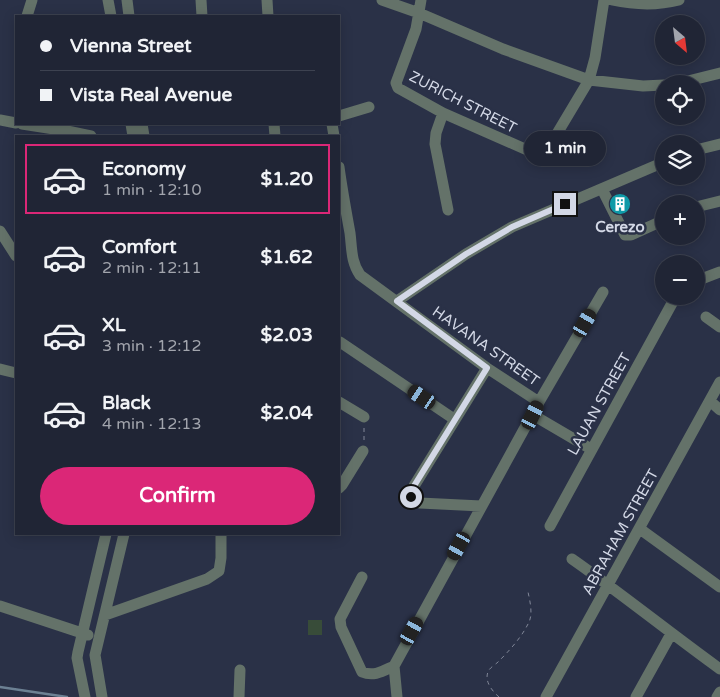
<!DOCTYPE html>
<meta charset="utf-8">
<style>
body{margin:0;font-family:"Varela Round",sans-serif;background:#282d3d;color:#f1f3f6;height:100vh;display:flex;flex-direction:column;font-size:19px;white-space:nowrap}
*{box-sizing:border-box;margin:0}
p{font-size:16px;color:#a2a5ad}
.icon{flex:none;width:28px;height:28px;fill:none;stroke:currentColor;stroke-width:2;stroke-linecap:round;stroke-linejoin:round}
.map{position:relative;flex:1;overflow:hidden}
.details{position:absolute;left:15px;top:135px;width:325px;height:400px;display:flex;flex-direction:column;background:#202535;border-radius:0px;box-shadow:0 2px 12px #0003,0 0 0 1px #3d4250}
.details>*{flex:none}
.guide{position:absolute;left:15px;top:15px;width:325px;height:110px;border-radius:0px;box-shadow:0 2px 12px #0003,0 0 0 1px #3d4250;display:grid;align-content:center;height:110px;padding:0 25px;background:#202535}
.needle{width:32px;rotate:152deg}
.buttons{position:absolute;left:655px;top:15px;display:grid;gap:10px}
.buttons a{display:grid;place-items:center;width:50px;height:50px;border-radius:50%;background:#202535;box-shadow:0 2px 12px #0003,0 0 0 1px #3d4250;font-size:25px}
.end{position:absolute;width:22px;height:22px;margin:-11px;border:6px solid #d3d8e6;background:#111;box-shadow:0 0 0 2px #111}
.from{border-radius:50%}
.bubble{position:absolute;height:35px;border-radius:18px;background:#202535;box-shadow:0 2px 12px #0003,0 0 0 1px #3d4250;font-size:16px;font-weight:700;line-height:35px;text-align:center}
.car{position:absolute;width:15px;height:30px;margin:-15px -8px;border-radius:6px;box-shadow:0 0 4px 1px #0007;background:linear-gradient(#222 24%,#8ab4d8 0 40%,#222 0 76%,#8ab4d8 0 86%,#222 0)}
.guide b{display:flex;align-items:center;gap:18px;height:48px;font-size:19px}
.guide b+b{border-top:1px solid #3d4250}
.guide i{width:12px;height:12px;background:#f1f3f6}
ul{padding:9px 0 0;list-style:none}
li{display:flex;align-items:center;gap:15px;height:70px;margin:0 10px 8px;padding:0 15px;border:2px solid transparent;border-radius:0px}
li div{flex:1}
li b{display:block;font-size:19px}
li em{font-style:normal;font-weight:700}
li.on{border-color:#db2777}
li>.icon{width:45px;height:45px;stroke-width:1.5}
.action{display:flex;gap:10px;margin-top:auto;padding:10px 25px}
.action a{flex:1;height:58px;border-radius:30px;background:#db2777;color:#fff;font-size:20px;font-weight:700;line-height:58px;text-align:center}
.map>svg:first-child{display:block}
.green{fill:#384c39}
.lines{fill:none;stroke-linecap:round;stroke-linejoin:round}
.stream{stroke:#6c8093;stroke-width:2.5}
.path{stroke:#818798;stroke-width:1;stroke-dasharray:4 4;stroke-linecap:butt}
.minor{stroke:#647269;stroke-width:11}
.route{stroke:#d3d8e6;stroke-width:6}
.labels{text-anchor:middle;stroke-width:5;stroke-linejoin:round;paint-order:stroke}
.street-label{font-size:15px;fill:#d3d8e6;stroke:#2a3147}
.poi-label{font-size:15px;font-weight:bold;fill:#d3d8e6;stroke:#2a3147}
</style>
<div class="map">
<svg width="720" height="697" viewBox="0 0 720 697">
<rect width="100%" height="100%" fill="#2a3147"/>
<path class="green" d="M308,620H322V635H308Z"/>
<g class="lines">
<path class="stream" d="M0,687L67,697"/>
<path class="path" d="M364,440V426
M499,697C492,691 483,680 489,670C491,667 496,664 498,662C509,651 522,637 529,622C533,614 530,601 528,592"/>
<path class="minor" d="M108,0L111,16
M127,0L129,16
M201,0L202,16
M267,0L268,16
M382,0L419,13L503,49L589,80L643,86L664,85
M421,0L416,29L396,83L398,88L443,113L543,157L589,80L595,58L604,0
M612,0C635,5 656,6 679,0
M27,16L32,0
M676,84L720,73
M443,113L436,133L435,144L448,210
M339,116L369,107
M0,120L16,123
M22,124L67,131L91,136
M131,124L133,136
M142,124L144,136
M274,124L275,136
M332,124L334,136
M696,150L720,144
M339,167C342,189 346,211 350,233C352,249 351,262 360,275L487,368L539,402
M602,189L625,235H631L664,220
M696,207L720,201
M0,231L16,256
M696,281L720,272
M397,301L466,254L512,227L664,162
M706,317L720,327
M340,342L454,419
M0,369L16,373
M710,401L720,410
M339,402L364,417
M533,415L591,449
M339,488L342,485L363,451
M481,506L420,503L413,501L411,497L414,486L487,368
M550,526L676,296
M640,529L720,587
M572,559C622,594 670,633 720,669
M362,577L340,619L341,627L362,672C374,677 383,671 394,666
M0,606L88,635
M105,615L207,579L219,571L221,558V534
M394,666L539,402L603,292
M394,666L397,697
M85,697L77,658L78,652L106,534
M102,697L95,655L124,534
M239,697L240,670
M546,697L720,382
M636,697L671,634
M717,697L720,692"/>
</g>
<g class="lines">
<path class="route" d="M411,497L414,486L487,368L397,301L466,254L512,227L565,204"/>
</g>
<defs>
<g id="building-disc" transform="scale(1.125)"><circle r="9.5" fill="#0f9aa8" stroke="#2a3147"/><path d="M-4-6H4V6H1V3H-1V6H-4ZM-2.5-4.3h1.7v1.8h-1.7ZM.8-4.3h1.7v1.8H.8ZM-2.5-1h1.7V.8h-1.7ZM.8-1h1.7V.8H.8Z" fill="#fff"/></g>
</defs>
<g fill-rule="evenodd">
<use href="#building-disc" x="620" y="204"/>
</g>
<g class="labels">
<g class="street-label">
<text transform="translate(463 102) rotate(27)" y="5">ZURICH STREET</text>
<text transform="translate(486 346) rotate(35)" y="5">HAVANA STREET</text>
<text transform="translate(599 404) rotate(-61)" y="5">LAUAN STREET</text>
<text transform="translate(620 532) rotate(-61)" y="5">ABRAHAM STREET</text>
</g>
<g class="poi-label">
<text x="620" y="232">Cerezo</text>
</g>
</g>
</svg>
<div class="buttons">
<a><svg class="needle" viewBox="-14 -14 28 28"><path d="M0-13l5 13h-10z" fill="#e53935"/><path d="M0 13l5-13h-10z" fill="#a2a5ad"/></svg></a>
<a><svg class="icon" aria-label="locate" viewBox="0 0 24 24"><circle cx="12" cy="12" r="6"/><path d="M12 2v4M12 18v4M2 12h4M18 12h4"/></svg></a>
<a><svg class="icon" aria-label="layers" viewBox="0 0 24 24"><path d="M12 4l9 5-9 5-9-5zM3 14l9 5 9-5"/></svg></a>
<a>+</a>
<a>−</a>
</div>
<i class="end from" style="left:411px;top:497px"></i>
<i class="end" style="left:565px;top:204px"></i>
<div class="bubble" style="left:524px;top:131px;width:82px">1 min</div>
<i class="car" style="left:585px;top:323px;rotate:30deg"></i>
<i class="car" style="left:422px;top:397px;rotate:304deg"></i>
<i class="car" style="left:533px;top:415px;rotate:26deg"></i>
<i class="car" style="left:459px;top:546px;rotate:209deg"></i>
<i class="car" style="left:412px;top:631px;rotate:29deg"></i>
<div class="guide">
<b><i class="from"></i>Vienna Street</b>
<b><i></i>Vista Real Avenue</b>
</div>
<section class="details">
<ul>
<li class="on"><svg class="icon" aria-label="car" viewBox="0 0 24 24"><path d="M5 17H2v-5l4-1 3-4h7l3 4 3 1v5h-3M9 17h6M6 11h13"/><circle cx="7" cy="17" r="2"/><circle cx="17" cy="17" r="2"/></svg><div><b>Economy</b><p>1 min · 12:10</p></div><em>$1.20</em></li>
<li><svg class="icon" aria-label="car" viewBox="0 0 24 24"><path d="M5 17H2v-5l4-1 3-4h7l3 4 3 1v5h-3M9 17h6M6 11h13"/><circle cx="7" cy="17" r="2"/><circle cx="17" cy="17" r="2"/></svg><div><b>Comfort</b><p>2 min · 12:11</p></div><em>$1.62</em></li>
<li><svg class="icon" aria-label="car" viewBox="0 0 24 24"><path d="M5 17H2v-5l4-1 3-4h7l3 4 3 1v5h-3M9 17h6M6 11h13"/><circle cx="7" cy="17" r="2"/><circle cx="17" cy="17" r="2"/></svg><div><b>XL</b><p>3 min · 12:12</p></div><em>$2.03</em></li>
<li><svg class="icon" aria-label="car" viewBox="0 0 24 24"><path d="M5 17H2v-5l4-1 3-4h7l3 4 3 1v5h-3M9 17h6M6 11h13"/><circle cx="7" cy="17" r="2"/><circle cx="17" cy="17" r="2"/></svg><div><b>Black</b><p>4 min · 12:13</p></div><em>$2.04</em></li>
</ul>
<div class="action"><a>Confirm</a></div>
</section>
</div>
